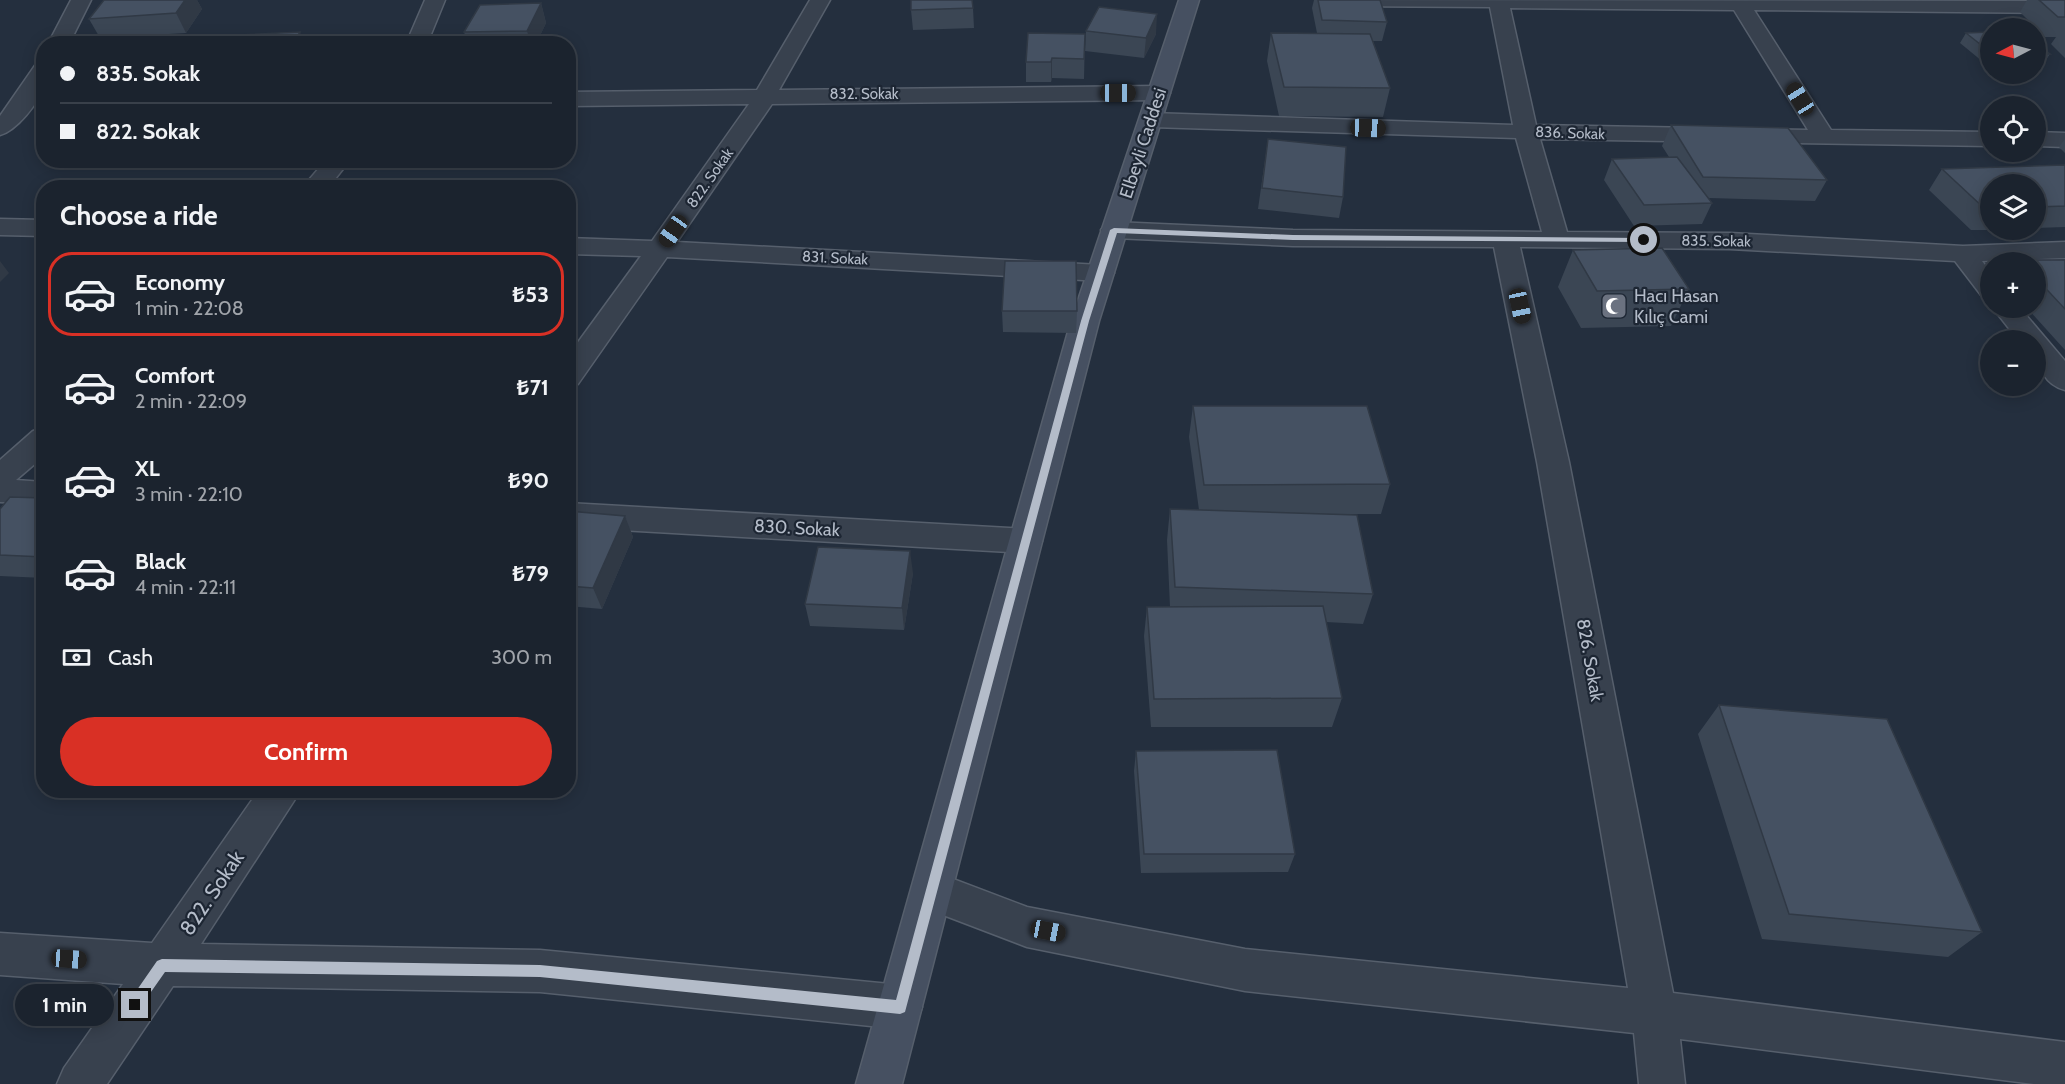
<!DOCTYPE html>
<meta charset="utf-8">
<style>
body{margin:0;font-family:Cabin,sans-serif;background:#282f3a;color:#f1f3f6;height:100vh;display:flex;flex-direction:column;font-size:22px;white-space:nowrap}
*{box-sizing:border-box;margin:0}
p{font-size:20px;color:#a0a4aa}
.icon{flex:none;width:33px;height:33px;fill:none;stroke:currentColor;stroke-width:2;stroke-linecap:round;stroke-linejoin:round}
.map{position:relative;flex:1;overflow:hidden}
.side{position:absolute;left:36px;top:180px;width:540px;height:618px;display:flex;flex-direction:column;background:#1b232e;border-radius:24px;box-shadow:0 3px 15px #0003,0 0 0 2px #39404a}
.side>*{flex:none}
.hud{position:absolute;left:36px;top:36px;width:540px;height:132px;border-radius:24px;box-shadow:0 3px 15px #0003,0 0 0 2px #39404a;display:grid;align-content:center;height:132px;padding:0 24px;background:#1b232e}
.needle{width:39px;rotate:264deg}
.fabs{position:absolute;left:1980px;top:18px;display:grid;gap:12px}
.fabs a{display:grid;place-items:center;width:66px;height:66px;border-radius:50%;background:#1b232e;box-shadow:0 3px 15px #0003,0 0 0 2px #39404a;font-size:30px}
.end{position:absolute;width:27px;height:27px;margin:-14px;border:8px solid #b4bcc9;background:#111;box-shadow:0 0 0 3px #111}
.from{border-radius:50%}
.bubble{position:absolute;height:42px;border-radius:21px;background:#1b232e;box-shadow:0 3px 15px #0003,0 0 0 2px #39404a;font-size:20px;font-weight:700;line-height:42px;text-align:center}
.car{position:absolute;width:18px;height:36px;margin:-18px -9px;border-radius:8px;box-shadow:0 0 4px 2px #0007;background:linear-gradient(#222 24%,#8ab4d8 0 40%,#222 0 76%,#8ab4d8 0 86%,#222 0)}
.hud b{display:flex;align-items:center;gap:21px;height:57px;font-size:22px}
.hud b+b{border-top:2px solid #39404a}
.hud i{width:15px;height:15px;background:#f1f3f6}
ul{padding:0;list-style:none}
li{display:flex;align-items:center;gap:18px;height:84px;margin:0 12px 9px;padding:0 12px;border:3px solid transparent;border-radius:24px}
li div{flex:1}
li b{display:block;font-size:22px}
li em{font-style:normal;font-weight:700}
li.selected{border-color:#d93025}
li>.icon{width:54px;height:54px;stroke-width:1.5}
h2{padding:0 24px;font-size:27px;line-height:72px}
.pay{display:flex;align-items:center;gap:15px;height:66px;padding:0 24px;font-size:22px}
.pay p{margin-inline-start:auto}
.cta{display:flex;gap:12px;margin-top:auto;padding:12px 24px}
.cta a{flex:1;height:69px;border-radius:36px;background:#d93025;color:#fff;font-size:24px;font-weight:700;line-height:69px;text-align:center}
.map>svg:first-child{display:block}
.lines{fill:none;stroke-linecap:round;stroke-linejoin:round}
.street-casing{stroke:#565f6c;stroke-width:3}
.secondary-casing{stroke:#565f6c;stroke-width:3}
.street{fill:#38414e;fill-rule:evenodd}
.secondary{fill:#465061;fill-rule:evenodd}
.wall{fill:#3b4654}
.shaded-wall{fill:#303945}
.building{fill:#455162;stroke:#303945;stroke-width:1.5}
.route{fill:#b4bcc9}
.labels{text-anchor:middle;stroke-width:4.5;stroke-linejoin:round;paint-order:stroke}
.far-street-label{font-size:15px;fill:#b4bcc9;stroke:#1d2633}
.street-label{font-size:18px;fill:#b4bcc9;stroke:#1d2633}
.poi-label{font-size:18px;fill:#b4bcc9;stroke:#1d2633;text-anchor:start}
.near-street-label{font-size:21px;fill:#b4bcc9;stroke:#1d2633}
</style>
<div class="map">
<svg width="2065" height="1084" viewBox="0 0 2065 1084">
<rect width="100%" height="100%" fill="#242f3e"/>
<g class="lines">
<g class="street-casing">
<path id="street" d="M71,0H91L69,44H48Z
M425,0H445L427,44H406Z
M810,0H830L779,90L1159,86L1167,88L1170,93L1167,98L1159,100L772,104L677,242L1101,265L1110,267L1114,273L1110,279L1101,281L667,257L578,384L568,386V356L641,256L568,254V238L652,241L749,104L568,106V92L757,90Z
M1325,0L2065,1V13L1754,10L1831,130L1990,132V146L1540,139L1567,232L1730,233L1963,246L2065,242V258L1982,261L1990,272V297L1981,295L1955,261L1730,249L1520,247L1569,462L1673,993L2065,1042V1084H2034L1680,1039L1685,1084H1639L1634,1033L1245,991L1027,947L917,905L911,891L917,877L932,871L1027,907L1245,949L1628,988L1537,462L1494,247L1293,246L1114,238L1105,235L1101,230L1105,225L1114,222L1293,230L1542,232L1516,138L1151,127L1143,125L1140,120L1143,115L1151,113L1513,125L1490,7L1335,6ZM1510,8L1734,10L1808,130L1536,125Z
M44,63C44,70 45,80 43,87C39,103 16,131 0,135V116L36,64Z
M2036,132L2065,133V147L2036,146Z
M326,160H350L328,188H302Z
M0,219L44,220V236L0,235Z
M1993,308H2020L2065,361V390C2042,384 2036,362 2036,340H2018Z
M44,428V456L16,480L44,482V504L0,502V460L33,431Z
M568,503L1026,529L1038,532L1042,541L1038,550L1026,553L568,527Z
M259,790H301L201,944L540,950L900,985L916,991L922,1007L916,1023L900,1029L540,992L173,986L107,1084H57L64,1068L123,984L0,975V933L152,943Z"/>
</g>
<g class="secondary-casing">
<path id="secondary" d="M1179,0H1199L1099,321L902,1084H856L1071,321Z"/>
</g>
<use href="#street" class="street"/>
<use href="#secondary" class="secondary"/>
</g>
<path class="wall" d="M104,0H197L202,9L186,33L100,38L89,19Z
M1314,0H1380L1387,22L1382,41H1373L1390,88L1383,117L1279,116L1267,61L1271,33H1317L1312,8Z
M2027,0H2065V58L2051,44L2056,37H2045L2020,12Z
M541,3L546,23L536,44H468L464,32Z
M973,8L974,28L913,30L911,10Z
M1086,31L1156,34L1144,58L1085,51Z
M1990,32V66H1988L1960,43L1966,33Z
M1085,34L1084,79L1052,78L1051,82H1026V62Z
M2036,43L2050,54L2043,64H2036Z
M1671,125L1827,180L1815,201L1709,198L1712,203L1702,224L1634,226L1604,180L1612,159L1669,157L1662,146Z
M1268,139L1343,197L1339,218L1258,209Z
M2065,139V153L2059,147Z
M2065,165V227L2036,228V184H1990V230H1991H1971L1929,190L1942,169Z
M1573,250L1689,289L1671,326L1581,328L1558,287Z
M2019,260H2065V350L2027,308H2036V262H2017Z
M1002,311H1077L1076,333L1003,332Z
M1193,406L1390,484L1381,514H1325L1373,594L1363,624L1326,622L1342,698L1332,727H1151L1144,636L1147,607H1170L1167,540L1170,509L1199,510L1189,437Z
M44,498V578L0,576V509Z
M568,511L625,516L633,537L602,609L568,606Z
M913,573L904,630L810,626L805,604Z
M1719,705L1982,932L1948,957L1762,939L1698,734Z
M1136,751L1295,854L1288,872L1141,873L1134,771Z"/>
<path class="shaded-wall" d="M185,0H197L202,9L186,33L176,13Z
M541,3L546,23L536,44H531L527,31Z
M1157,14L1156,34L1144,58L1146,38Z
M300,32L305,44H293Z
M1052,58V78L1051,82V62Z
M0,261L9,273L0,282Z
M625,516L633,537L602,609L593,588Z
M910,551L913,573L904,630L902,608Z"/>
<path class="building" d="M104,0H185L176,13L89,19Z
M911,0H972L973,8L911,10Z
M1318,0H1380L1387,22L1322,20Z
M2039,0H2065V17H2058Z
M541,3L527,31L464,32L480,5Z
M1099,7L1157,14L1146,38L1086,31Z
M300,32L293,44H232L238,35Z
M1990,32V52L1966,33Z
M1028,33L1085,34L1084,59L1052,58L1051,62H1026Z
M1271,33L1370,34L1390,88L1284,87Z
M211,39L208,44H135L137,42Z
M2036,43L2050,54H2036Z
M1671,125L1788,128L1827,180L1703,177Z
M1268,139L1346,147L1343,197L1262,188Z
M1677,157L1712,203L1644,205L1612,159Z
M2065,165V206L2036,207V184H1990V209H1985L1942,169Z
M1662,248L1689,289L1597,291L1573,250Z
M2019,260H2065V309L2036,278V262H2021Z
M1005,261H1076L1077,311H1002Z
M1193,406H1367L1390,484L1204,485Z
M10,497L44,498V557L0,555V509Z
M1170,509L1357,515L1373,594L1175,587Z
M568,511L625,516L593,588L568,586Z
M818,547L910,551L902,608L805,604Z
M1323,606L1342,698L1154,699L1147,607Z
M1719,705L1887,719L1982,932L1789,914Z
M1277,750L1295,854H1144L1136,751Z"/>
<path class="route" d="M1114,228L1293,235L1644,238L1647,240L1644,242L1293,240L1117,233L1089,321L905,1012L900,1014L540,977L165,972L139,1009H130V1000L157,961L162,959L540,965L896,1000L1081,321L1110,230Z"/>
<defs>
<g id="mosque-square" transform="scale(1.35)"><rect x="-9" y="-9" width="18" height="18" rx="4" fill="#6b7280" stroke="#1d2633"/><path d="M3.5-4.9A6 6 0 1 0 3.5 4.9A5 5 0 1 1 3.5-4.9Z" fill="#fff"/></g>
</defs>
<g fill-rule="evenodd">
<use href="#mosque-square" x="1614" y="306"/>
</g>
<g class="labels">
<g class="far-street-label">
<text x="864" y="99">832. Sokak</text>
<text transform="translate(1570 133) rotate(2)" y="5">836. Sokak</text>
<text transform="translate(710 178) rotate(-55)" y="5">822. Sokak</text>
<text transform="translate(1716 241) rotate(1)" y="5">835. Sokak</text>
<text transform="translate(835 258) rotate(3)" y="5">831. Sokak</text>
</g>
<g class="street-label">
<text transform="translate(1143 143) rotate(-72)" y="6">Elbeyli Caddesi</text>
<text transform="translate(797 528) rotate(3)" y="6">830. Sokak</text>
<text transform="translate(1590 660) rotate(80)" y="6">826. Sokak</text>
</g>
<g class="poi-label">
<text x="1634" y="302">Hacı Hasan<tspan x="1634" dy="21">Kılıç Cami</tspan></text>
</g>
<g class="near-street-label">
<text transform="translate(212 893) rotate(-56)" y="7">822. Sokak</text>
</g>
</g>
</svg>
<div class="fabs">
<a><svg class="needle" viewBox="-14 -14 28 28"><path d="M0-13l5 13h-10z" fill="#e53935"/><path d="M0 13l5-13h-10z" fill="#a0a4aa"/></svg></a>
<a><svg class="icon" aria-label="locate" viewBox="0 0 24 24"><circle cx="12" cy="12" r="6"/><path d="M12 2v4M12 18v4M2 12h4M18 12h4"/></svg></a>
<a><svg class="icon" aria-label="layers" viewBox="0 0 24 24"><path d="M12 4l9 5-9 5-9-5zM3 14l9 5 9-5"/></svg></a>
<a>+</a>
<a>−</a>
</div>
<i class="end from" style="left:1644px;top:240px"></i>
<i class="end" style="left:135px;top:1005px"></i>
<div class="bubble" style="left:15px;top:984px;width:99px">1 min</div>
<i class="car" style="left:1118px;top:93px;rotate:90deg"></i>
<i class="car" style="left:1800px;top:99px;rotate:328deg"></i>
<i class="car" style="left:1368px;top:128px;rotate:92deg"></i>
<i class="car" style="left:673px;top:231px;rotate:215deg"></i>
<i class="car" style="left:1520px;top:306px;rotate:168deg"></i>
<i class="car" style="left:1048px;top:931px;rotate:101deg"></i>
<i class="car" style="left:69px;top:959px;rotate:94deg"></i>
<div class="hud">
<b><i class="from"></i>835. Sokak</b>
<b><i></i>822. Sokak</b>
</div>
<section class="side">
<h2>Choose a ride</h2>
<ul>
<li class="selected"><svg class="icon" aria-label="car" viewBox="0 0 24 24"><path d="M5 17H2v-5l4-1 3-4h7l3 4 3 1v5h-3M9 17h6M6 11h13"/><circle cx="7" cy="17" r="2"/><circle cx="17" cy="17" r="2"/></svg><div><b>Economy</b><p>1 min · 22:08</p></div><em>₺53</em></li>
<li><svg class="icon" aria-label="car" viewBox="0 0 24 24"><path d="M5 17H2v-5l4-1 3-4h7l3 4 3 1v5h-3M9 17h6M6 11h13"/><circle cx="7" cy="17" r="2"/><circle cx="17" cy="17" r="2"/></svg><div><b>Comfort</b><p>2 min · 22:09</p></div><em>₺71</em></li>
<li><svg class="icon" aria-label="car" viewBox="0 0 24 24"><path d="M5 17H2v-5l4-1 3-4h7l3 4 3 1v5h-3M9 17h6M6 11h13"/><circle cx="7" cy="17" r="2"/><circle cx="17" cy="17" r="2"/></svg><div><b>XL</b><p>3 min · 22:10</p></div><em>₺90</em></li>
<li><svg class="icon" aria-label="car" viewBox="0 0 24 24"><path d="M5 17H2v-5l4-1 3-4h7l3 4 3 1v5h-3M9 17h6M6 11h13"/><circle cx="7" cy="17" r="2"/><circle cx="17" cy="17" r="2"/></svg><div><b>Black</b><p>4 min · 22:11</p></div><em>₺79</em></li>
</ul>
<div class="pay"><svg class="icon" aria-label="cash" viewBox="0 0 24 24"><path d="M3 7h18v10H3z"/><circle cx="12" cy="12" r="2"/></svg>Cash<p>300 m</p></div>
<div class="cta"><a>Confirm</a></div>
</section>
</div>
